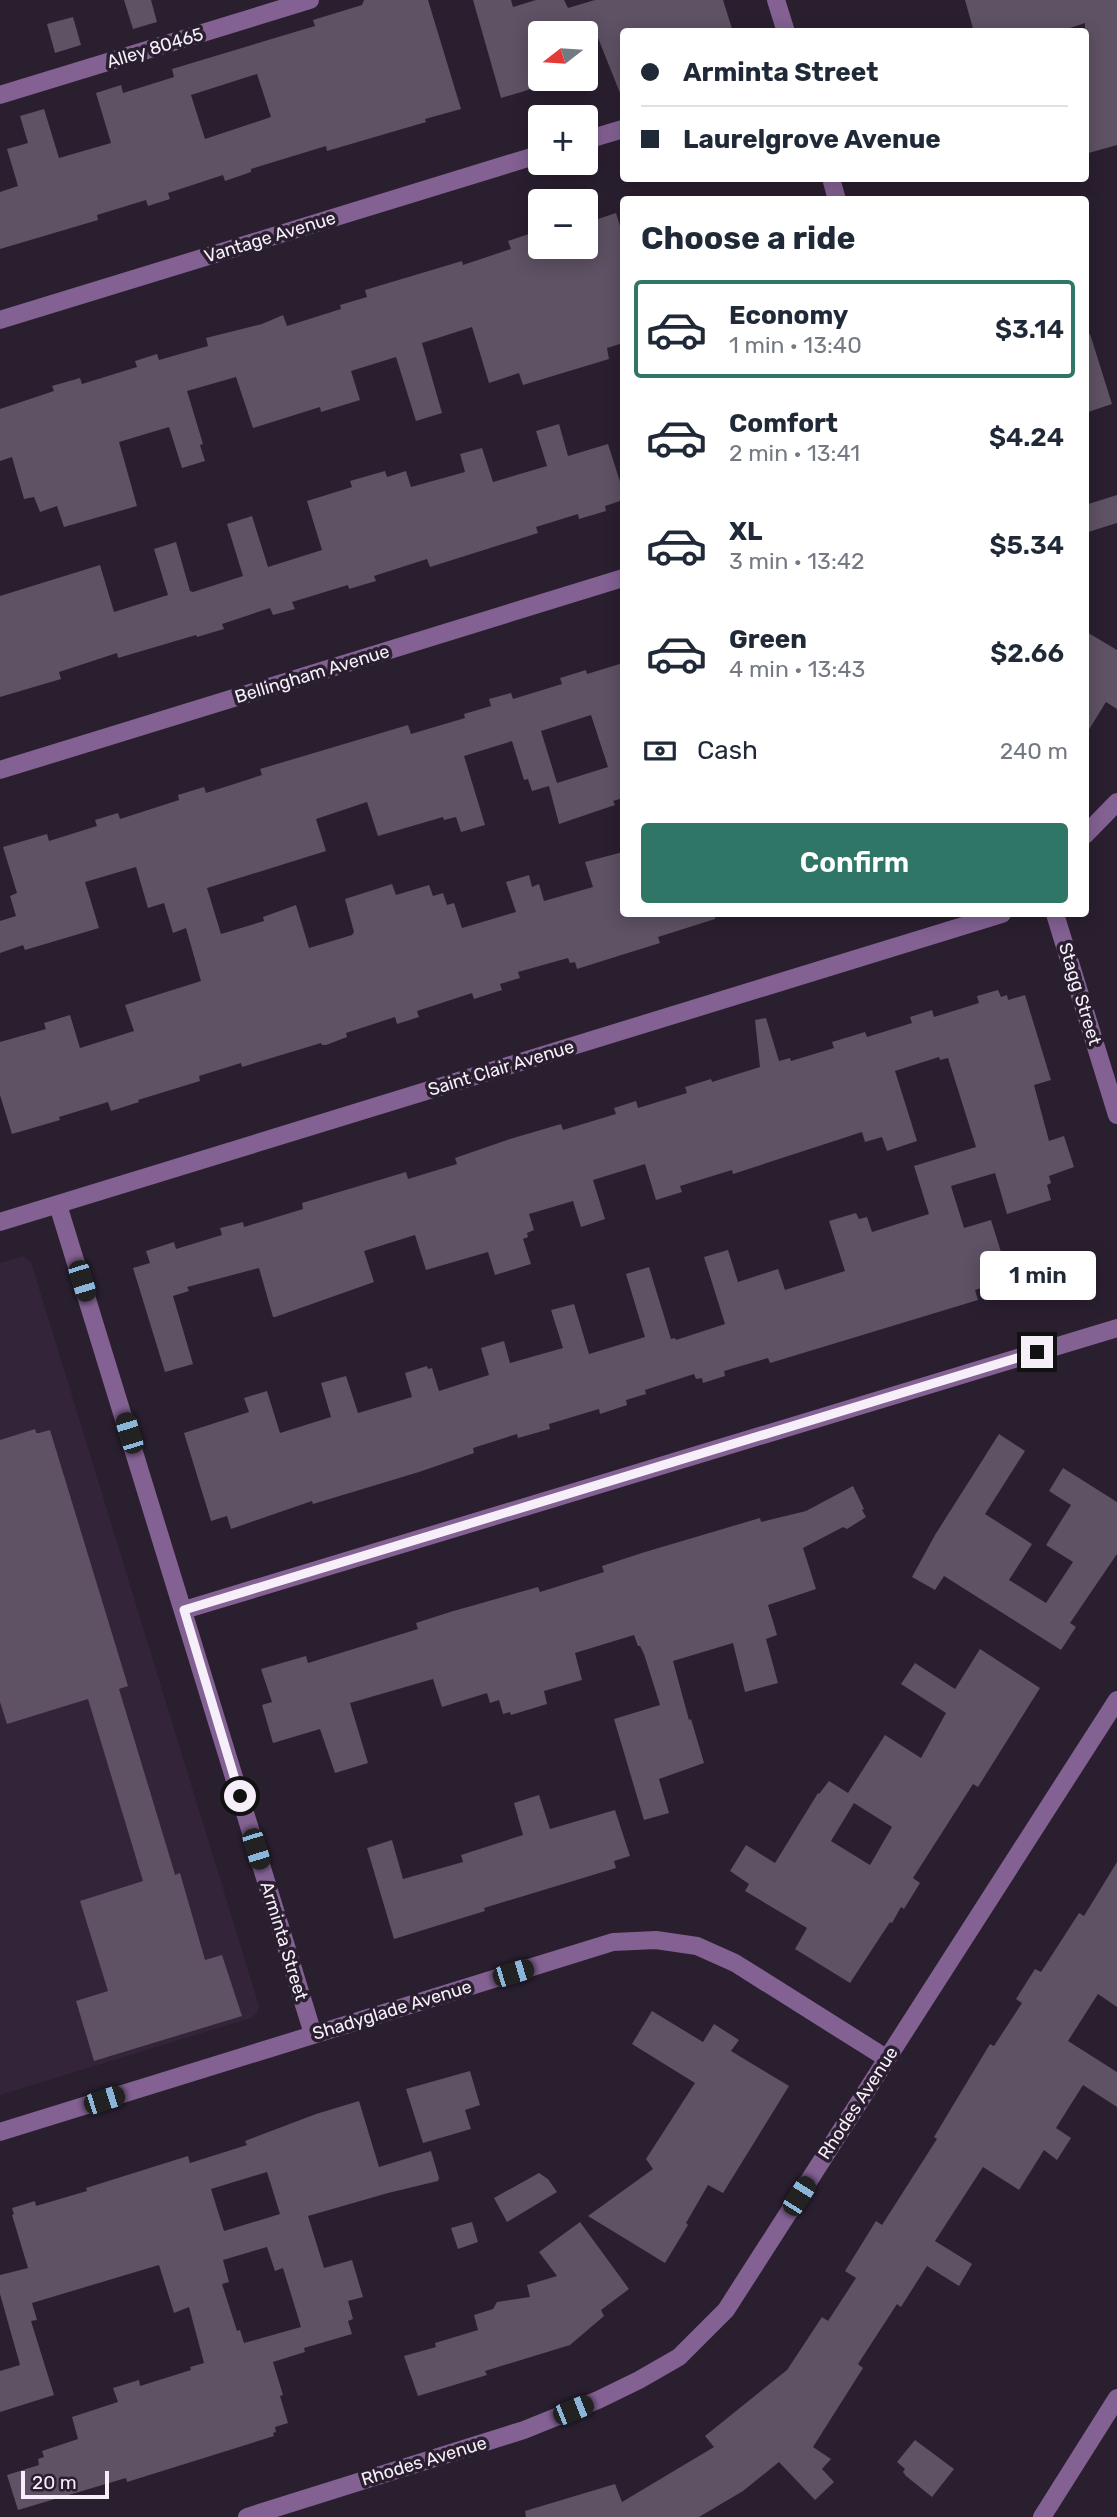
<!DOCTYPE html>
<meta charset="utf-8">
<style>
body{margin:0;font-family:Rubik,sans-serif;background:#f2f2f3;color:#1f2937;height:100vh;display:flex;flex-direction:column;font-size:26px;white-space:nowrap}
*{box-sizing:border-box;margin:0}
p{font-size:23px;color:#747a83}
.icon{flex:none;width:38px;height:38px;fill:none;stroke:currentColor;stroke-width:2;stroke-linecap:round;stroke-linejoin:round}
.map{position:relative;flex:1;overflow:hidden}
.drawer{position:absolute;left:620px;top:196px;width:469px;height:721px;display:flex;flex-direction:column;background:#fff;border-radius:7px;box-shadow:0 4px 18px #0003}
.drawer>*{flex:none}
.hud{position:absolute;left:620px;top:28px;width:469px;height:154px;border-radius:7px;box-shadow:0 4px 18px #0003;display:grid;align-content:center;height:154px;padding:0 21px;background:#fff}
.needle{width:46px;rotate:253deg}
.buttons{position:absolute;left:528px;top:21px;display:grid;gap:14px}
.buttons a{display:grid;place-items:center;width:70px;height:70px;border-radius:7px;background:#fff;box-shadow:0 4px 18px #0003;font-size:35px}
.scale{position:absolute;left:21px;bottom:18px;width:88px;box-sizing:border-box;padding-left:7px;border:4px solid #f6effa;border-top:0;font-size:19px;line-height:24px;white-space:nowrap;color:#f6effa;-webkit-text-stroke:5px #2a1f2f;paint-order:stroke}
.end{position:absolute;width:32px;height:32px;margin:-16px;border:9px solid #f6effa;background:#111;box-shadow:0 0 0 4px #111}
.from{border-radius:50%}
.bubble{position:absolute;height:49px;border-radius:7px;background:#fff;box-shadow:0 4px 18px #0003;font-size:23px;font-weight:600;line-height:49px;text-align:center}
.car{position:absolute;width:21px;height:42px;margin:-21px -10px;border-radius:9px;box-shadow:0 0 5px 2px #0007;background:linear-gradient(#222 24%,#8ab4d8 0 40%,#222 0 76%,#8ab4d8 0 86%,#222 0)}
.hud b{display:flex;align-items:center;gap:24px;height:66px;font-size:26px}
.hud b+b{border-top:2px solid #e0e1e3}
.hud i{width:18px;height:18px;background:#1f2937}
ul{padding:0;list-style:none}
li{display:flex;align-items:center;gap:21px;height:98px;margin:0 14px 10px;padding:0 7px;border:4px solid transparent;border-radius:7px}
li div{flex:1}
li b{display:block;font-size:26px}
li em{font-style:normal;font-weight:600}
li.on{border-color:#2f7667}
li>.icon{width:63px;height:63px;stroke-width:1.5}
h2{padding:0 21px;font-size:32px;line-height:84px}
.pay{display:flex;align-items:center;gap:18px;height:77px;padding:0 21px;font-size:26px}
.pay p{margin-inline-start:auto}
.button{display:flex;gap:14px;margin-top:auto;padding:14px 21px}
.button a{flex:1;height:80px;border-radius:7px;background:#2f7667;color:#fff;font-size:28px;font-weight:600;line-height:80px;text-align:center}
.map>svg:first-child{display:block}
.built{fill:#33243a}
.building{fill:#5e5264;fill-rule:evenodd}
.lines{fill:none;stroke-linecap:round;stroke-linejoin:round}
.minor{stroke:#836193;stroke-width:18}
.route{stroke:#f6effa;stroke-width:9}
.labels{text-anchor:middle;stroke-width:7;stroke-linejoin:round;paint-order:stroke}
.street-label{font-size:18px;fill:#f6effa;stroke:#2a1f2f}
</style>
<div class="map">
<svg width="1117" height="2517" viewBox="0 0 1117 2517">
<rect width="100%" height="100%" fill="#2a1f2f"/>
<path class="built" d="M23,1256L31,1262L259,2006L257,2013L251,2018L0,2095V1263Z"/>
<path class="building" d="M124,0H151L157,22L133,29Z
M364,0H428L461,109L425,119L426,122L327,151L326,146L251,169V172L225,181L223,175L168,193L170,199L148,206L146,200L97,215L98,220L0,249V192L18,186L7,149L28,143L20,116L44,109L59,158L111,143L96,93L121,85L123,93L174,77L172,69L315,26L313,20L362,5ZM257,74L271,117L205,139L191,95Z
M473,0H511L513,7L536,0H564L568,8L595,0H723L733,32H623L622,98L596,33H541V86L501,98Z
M965,0H1117V145L1085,154V23L1058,32H974Z
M73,17L81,45L55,53L47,24Z
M616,213L623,236V343L607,348L609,359L523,385L519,373L489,383L472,327L422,343L442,413L416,421L396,357L351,371L360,400L321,412L320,407L253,428L236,377L187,391L203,444L200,445L205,461L182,468L169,427L119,442L137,506L64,527L57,506L40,512L34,497L24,499L12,457L0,461V409L54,391L52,386L80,378L82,384L137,367L135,361L157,354L159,360L208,346L206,338L262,324L283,315L287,326L341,309L340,305L367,297L365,290L462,261L463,265L511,249L508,241L538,231L541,247H586V223Z
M1090,334L1112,404L1085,413V335Z
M559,424L568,456L608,444L623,491V500L605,506L606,511L579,519L578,514L536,527L538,533L430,567L427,559L374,576L376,581L349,589L348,585L292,602L295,609L273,615L270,608L222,624L224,629L197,637L196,635L118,658L117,653L59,672L61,679L0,697V596L100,565L114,612L168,595L154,549L176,542L190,591L193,592L243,576L227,524L252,516L268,567L322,550L307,501L352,487L350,481L385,471L387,477L406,471L411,487L465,472L460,454L482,448L493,482L547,466L536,431Z
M1117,495V523L1085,533V505Z
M1085,631L1117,650V709L1106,702L1085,736Z
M623,663V798L613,801L615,805L559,824L549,786L532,791L528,779L524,780L512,741L464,756L485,825L461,832L456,817L444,820L443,817L378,836L367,802L316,819L326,851L207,888L221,934L264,921L263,917L296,905L309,948L352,935L354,932L345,899L392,884L396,895L429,885L433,896L443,893L447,905L454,903L462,928L516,912L506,882L529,875L532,887L539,884L544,901L593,887L585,862L623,852V914H715V919L658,937L660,943L599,962L577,969L575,962L570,963L568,958L518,972L520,978L500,984L502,990L474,999L472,993L417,1011L419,1017L397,1024L395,1017L346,1033L347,1037L326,1045H322L321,1043L242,1067L241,1063L199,1076L200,1081L138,1100L139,1102L111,1111L108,1102L59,1117L60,1120L12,1134L0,1095V1042L46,1029L44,1023L70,1015L80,1048L134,1031L125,1005L201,981L186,928L173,933L164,903L148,908L136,867L85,882L99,928L25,950L23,945L0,953V921L16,916L10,896L17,893L3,847L47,834L49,841L97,826L95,820L118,813L120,819L179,800L178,795L204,787L206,793L262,775L260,769L408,725L411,734L465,718L464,714L491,706L489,699L511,693L513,699L562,684L560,678L586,670L587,674ZM591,715L608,767L557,783L541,731Z
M998,990L1001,997L1007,995L1008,1000L1025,995L1051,1080L1034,1085L1049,1141L1064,1136L1074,1167L1049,1176L1051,1183L1047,1185L1051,1200L1007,1214L995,1173L951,1186L964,1228L991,1220L1006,1268L994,1271L998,1283L975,1290L978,1300L770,1363L768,1358L724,1371L725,1376L703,1383L702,1378L696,1379L694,1374L645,1390L646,1394L626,1400L627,1405L600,1414L599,1409L549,1424L550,1429L518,1438L517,1434L473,1448L474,1453L419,1472L313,1504L312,1501L231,1529L227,1516L211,1521L184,1433L249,1412L244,1398L267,1391L280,1433L331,1417L321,1383L346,1376L358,1413L412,1397L405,1373L427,1366L428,1369L432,1368L439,1391L489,1375L481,1348L504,1341L510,1363L563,1348L551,1310L574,1304L589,1354L645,1337L626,1274L649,1267L671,1339L675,1338L676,1340L725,1324L704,1257L728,1250L738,1282L778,1269L785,1290L845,1271L829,1221L856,1213L859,1219L867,1217L872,1232L929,1214L914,1166L976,1147L948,1058L940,1060L939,1057L895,1071L917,1141L887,1151L882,1137L865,1142L862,1132L733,1174L732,1170L680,1186L682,1192L656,1200L645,1164L593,1180L605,1219L581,1227L573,1201L529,1214L534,1230L527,1233L528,1237L523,1239L531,1264L495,1275L488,1252L426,1270L415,1235L364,1251L374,1282L275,1317H273L259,1268L187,1287L189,1291L173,1296L193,1364L165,1372L133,1268L150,1263L146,1251L174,1242L176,1249L222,1235L220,1228L243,1222L244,1227L303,1209L302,1203L406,1172L408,1179L457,1164L455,1158L510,1139L561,1124L563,1130L616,1114L614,1108L636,1101L638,1108L687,1093L685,1087L711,1079L712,1082L760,1067L755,1020L766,1018L779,1061L790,1058L791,1061L834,1048L832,1042L865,1032L867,1037L912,1023L910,1017L932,1010L934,1017L979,1003L977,996Z
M35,1429L36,1433H39L50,1430L128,1686L119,1689L174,1871L175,1875L180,1873L205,1960L222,1955L242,2016L94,2061L76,2001L108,1991L80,1901L143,1881L88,1699L7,1724L0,1702V1440Z
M999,1434L1025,1451L985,1514L1032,1544L1009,1580L1046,1603L1073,1562L1046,1545L1071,1505L1049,1491L1063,1468L1117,1502V1554L1070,1623L1076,1627L1061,1650L944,1576L935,1590L912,1577L935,1535Z
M853,1486L864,1509L862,1510L866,1517L847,1529L843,1527L803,1548L816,1589L768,1605L777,1635L766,1639L778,1683L745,1692L733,1643L673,1661L689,1720L691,1719L704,1763L659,1779L669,1813L644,1820L614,1719L660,1705L644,1654L640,1646H638L634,1635L575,1653L582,1680L544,1691L547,1704L511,1715L510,1712L503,1714L499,1700L490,1703L487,1693L442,1707L433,1679L350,1703L368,1763L335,1773L320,1729L273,1743L262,1705L272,1702L261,1669L306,1656L308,1663L418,1629L416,1623L450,1612L538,1587L540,1592L604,1572L602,1566L645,1552L760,1518L761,1522L806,1511Z
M980,1649L1040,1688L978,1787L973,1784L913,1878L920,1883L904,1909L901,1907L892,1923L890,1922L850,1983L795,1949L807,1928L745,1891L749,1884L730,1871L746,1845L775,1863L818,1793L819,1794L829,1781L848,1793L885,1735L921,1758L946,1713L901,1684L915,1663L955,1689ZM854,1803L892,1827L870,1865L831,1841Z
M539,1795L550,1829L615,1810L630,1856L614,1861L616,1868L484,1908L485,1911L394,1939L367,1848L392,1840L403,1879L463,1862L461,1855L523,1835L514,1803Z
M1117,1862V2007L1098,1994L1068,2041L1117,2072V2107L1083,2085L1056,2128L1071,2138L1057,2160L1044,2150L1019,2190L983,2167L935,2241L972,2264L959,2286L927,2266L901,2307L897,2304L858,2364L863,2368L813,2447L831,2459L822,2469L834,2482L815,2500L779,2462L743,2491L699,2517H526L525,2511L615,2484L622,2502L714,2447L705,2436L787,2370L822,2317L828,2321L856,2278L845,2271L876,2221L882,2225L937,2139L934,2137L990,2044L994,2046L1022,2003L1016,1999L1035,1969L1041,1972L1079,1913L1084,1916Z
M652,2011L703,2042L714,2024L739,2040L731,2051L789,2086L723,2193L708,2185L686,2223L688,2225L665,2263L588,2216L653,2169L646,2159L695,2083L632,2044Z
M470,2071L480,2105L465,2110L471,2129L423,2143L406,2089Z
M359,2101L379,2167L431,2151L439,2178L438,2181L388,2193L308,2216L324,2268L352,2260L363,2297L348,2301L353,2319L348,2321L352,2334L304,2348L305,2352L273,2362L283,2395L280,2396L288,2423L275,2427L276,2432L273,2433L274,2436L127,2482L126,2478L18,2510L7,2475L39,2465L38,2459L44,2457L42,2451L78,2439L72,2417L118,2402L113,2388L139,2380L140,2386L191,2370L190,2367L204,2363L189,2307L174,2313L159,2265L32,2303L37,2320L31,2321L54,2395L0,2412V2371L20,2365L0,2294V2275L28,2268L12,2215L14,2214L12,2208L35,2201L36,2206L87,2191L86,2188L188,2156L190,2163L247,2145L245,2141L316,2114ZM267,2172L280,2214L224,2231L211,2189ZM267,2247L275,2271L283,2268L301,2327L244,2343L240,2330L237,2331L222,2284L229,2282L223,2260Z
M539,2173L548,2179L557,2192L507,2222L494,2198Z
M472,2222L478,2242L458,2249L451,2228Z
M580,2222L629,2289L601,2310L604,2316L570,2345L485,2371L487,2375L418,2396L404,2356L436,2347L435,2343L478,2330L474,2315L493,2309L497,2302L530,2297L527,2285L557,2276L539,2252Z
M915,2440L954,2469L932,2497L906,2476L903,2472L905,2469L897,2462Z"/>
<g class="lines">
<path class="minor" d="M776,0L786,32
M0,95L310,0
M586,140L623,129
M831,178L837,200
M0,320L541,154
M0,770L623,578
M1085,835L1117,802
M1055,914L1117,1115
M58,1205L313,2034
M0,1222L1002,914
M184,1610L1117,1328
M0,2132L613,1942L656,1940L697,1946L735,1963L886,2058
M247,2517L524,2430L598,2400L639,2380L679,2357L726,2310L1117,1700
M1042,2517L1117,2398"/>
</g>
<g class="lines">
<path class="route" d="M240,1796L184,1610L1037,1352"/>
</g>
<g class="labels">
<g class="street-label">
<text transform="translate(155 48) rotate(-17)" y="6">Alley 80465</text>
<text transform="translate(270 237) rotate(-17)" y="6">Vantage Avenue</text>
<text transform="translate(312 674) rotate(-17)" y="6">Bellingham Avenue</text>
<text transform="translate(1080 994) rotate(73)" y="6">Stagg Street</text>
<text transform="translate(501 1068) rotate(-17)" y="6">Saint Clair Avenue</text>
<text transform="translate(284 1941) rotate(73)" y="6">Arminta Street</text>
<text transform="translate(392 2010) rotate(-17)" y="6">Shadyglade Avenue</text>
<text transform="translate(858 2103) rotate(-57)" y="6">Rhodes Avenue</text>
<text transform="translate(424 2461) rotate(-17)" y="6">Rhodes Avenue</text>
</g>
</g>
</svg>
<div class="buttons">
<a><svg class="needle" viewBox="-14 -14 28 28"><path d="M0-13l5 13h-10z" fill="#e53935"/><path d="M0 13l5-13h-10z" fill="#747a83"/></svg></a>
<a>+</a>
<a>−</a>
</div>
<div class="scale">20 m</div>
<i class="end from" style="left:240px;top:1796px"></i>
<i class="end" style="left:1037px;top:1352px"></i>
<div class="bubble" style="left:980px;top:1251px;width:116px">1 min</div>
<i class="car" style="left:82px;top:1281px;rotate:163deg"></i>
<i class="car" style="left:129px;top:1433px;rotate:343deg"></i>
<i class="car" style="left:256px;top:1849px;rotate:163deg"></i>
<i class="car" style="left:513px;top:1973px;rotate:73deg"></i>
<i class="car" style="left:104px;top:2100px;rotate:72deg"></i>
<i class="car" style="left:799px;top:2196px;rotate:32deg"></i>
<i class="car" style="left:573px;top:2410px;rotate:68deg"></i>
<div class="hud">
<b><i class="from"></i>Arminta Street</b>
<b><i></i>Laurelgrove Avenue</b>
</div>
<section class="drawer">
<h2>Choose a ride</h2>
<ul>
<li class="on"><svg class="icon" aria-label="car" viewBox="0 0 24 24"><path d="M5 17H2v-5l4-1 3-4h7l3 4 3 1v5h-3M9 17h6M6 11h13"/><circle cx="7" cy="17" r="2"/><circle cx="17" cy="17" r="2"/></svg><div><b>Economy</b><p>1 min · 13:40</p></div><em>$3.14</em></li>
<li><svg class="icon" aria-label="car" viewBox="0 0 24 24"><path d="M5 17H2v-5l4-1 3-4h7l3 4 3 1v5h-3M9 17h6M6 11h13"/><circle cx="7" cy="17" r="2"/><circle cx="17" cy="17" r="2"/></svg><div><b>Comfort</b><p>2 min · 13:41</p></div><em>$4.24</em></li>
<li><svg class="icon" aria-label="car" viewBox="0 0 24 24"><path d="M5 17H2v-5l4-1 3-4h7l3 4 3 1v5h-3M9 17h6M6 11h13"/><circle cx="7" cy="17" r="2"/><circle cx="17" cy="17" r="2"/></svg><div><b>XL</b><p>3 min · 13:42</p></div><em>$5.34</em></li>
<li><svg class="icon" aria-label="car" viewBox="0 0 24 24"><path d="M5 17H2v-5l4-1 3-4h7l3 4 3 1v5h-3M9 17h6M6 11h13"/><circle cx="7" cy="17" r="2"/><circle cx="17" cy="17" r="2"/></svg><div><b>Green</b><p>4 min · 13:43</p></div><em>$2.66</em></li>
</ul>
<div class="pay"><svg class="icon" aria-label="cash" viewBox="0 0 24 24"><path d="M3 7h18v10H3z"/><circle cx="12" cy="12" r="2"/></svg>Cash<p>240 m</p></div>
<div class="button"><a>Confirm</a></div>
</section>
</div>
